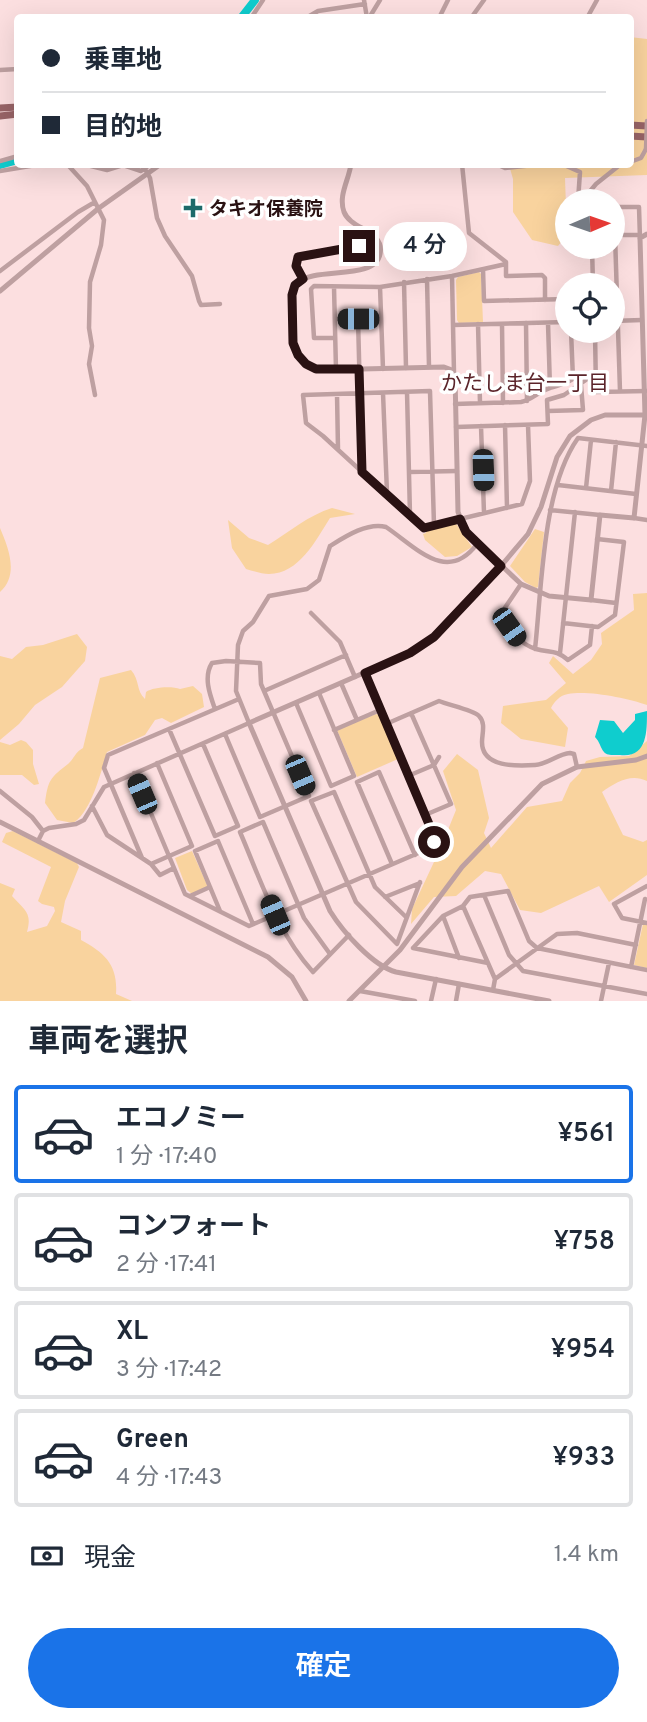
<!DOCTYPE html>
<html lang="ja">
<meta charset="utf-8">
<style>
body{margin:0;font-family:Overpass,"Noto Sans JP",sans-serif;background:#f6f6f7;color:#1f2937;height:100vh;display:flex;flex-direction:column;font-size:26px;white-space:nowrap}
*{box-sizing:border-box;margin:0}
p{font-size:23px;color:#747a83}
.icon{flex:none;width:38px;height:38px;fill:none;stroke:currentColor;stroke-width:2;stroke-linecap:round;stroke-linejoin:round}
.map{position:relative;height:1001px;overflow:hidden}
.details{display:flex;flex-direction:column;background:#fff;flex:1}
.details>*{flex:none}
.top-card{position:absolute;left:14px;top:14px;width:620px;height:154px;border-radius:7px;box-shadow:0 7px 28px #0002;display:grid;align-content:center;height:154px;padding:0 28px;background:#fff}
.needle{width:46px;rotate:88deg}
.fabs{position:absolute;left:555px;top:189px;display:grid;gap:14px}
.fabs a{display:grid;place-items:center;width:70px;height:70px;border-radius:50%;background:#fff;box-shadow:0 7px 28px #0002;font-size:35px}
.end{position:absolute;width:32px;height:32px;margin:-16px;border:9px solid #2a1213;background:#fff;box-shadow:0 0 0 4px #fff}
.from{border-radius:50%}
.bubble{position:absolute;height:49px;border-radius:24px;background:#fff;box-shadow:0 7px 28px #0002;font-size:23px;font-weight:600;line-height:49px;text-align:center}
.car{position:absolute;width:21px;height:42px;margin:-21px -10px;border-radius:9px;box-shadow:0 0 5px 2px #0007;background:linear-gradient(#222 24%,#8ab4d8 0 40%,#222 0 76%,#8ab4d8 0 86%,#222 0)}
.top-card b{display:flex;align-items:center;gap:24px;height:66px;font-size:26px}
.top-card b+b{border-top:2px solid #e0e1e3}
.top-card i{width:18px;height:18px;background:#1f2937}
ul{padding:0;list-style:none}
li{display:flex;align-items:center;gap:21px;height:98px;margin:0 14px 10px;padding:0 14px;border:4px solid #e0e1e3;border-radius:7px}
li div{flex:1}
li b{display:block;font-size:26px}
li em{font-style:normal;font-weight:600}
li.selected{border-color:#1a73e8}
li>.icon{width:63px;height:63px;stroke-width:1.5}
h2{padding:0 28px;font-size:32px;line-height:84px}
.pay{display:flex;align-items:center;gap:18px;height:77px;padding:0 28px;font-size:26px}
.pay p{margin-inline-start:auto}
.action{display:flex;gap:14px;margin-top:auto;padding:14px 28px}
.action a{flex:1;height:80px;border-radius:42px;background:#1a73e8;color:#fff;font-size:28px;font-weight:600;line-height:80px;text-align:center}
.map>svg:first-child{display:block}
.green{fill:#f9d39e}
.water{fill:#0fcdce}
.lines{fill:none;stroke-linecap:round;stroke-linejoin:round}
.river{stroke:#0fcdce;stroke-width:8}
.minor{stroke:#bea0a1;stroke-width:4.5}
.tertiary{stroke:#bea0a1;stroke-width:5}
.primary{stroke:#986467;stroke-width:7}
.minor-bridge{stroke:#bea0a1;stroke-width:4.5}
.route{stroke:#2a1213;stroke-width:9}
.poi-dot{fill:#1d6a6a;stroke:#fff;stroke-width:2.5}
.labels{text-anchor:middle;stroke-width:7;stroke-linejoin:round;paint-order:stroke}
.poi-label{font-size:19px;font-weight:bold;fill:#2a1213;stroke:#fff;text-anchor:start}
.neighbourhood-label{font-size:21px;fill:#5b242a;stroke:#fff}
</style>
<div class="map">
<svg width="647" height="1001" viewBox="0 0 647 1001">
<rect width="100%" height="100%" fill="#fcdfe0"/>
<path class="green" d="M630,37L647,39V175L565,178L567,235L558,246L532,240L513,212V179L509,165L630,164Z
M479,272L481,274L483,322L459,323L457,320L456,280L458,277Z
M332,508L355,514L330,518C316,540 299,574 269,574C262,574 253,571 246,569L232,548L228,520L249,538L268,545C289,532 309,515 332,508Z
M455,522L472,547L457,556L445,557L425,540L423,534L426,533V529Z
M0,528C9,549 19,575 0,592Z
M535,529L544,532L538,587L536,588L525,582L510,566Z
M647,593V705C628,698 587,690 568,694C560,695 554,702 551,708L568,728L565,747L521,739L501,723L503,706L546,700L566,683L549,663L553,656L573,674L591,660L602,644L601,633L634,610L633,594Z
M77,634L87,647L85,661L62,687L35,705L19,724L0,740V656L12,659L26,647L43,645Z
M131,670C140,680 136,691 145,699L146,692C153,687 172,686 180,689L193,686L202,694L204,707L171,723L162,718L155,720L145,735L107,752C101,772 91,813 73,823L57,820L45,803C48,780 50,778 68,764C74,759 75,752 83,748L100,678Z
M376,714L379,715L398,759L357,777L337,730Z
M21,740L26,742L33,750V764L39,784L34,785L22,775H0V742L10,745Z
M647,741V781C631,773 616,782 602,792L623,835L643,842L647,840V875L609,902L599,886L541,913L520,910L501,874L485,871L456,896L434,897L411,924L412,909L441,847L456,810L443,771L457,754L478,770L489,818L484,833L491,848L527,807L562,801L570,783L580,773L586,761L600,757L629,756Z
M13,831L77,863L79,867L65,901L61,922L81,931V940C105,953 118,965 116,994L132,1001H0V883L15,889L12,896C26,911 32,913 27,932L47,926L55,911L54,907L42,904L38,901L51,867L2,842L6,833Z
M192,851L208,887L192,894L187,890L175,858Z
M643,924L647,925V968L634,965Z"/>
<path class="water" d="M647,711C647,733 647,758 620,755C615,755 607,756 604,752C600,747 600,742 595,737L600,720L614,721L623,733L635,720V714Z"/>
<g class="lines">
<path class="river" d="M241,18L255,0
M0,165L18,160"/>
<path class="minor" d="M364,0L367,18
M251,18L263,0
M306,18L318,11L365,4
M369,18L380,0
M439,18L448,0
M471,18L484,0
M587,18L597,0
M0,70L18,69
M0,161L18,156
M630,162L641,158L646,149
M67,164L87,186L104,220L101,245L90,282L89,328L92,346L89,364L95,395
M83,164L107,170L123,165L141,171L151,164
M462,164L469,233L506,262V276L542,275L545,278V300
M496,164L505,168L543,164
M562,164L580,172L578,201
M145,169L150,178L157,218L165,236L192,276L199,301L201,305L220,304
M0,171L42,164
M582,201L596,184L621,164
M612,207H639L640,239
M613,235H639
M615,235L620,391
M592,247L593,285
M483,269L484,301L567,299
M0,271L78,212L95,202
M452,276L454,373
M303,279L296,266L300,256L358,246L364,241L367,231
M427,279L429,367
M404,282L406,368
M334,287L336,370
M380,287L383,369
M335,319H358L362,472
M612,321L642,320
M526,323L527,401
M548,323L550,388
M478,324L480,403
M502,324L503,403
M453,325L567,322
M595,331L596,392L647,391
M335,338H314L311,289L314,286L380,287L452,276L506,264
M407,392L410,515
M383,393L387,493
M337,394L338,449
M455,404L521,402C532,400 539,391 550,388C558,385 564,385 573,379L571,331
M548,411L583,410L581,385
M505,425L507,508
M481,426L484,513
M456,427L548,424L547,400L564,395L596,373
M409,472L457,471
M558,485L636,494
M586,488L591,440
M611,491L616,442
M550,510L600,515
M634,518L647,520
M434,525L430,391L303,395L306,423L323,436L423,528L522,504L530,481L528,425
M521,584L500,615C510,629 519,644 536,649C551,653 555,649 568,660L590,645L592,626
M591,600L616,603
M311,613L340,642L355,677
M563,623L598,627L615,615L624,542L597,539
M535,649C542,587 542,489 578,438L647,446
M560,653L575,512
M341,683L357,720
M264,691L346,655
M296,703L331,786L354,776L319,693
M215,709C210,695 203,677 212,663L226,661L260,663L261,684L309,796L260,817L225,734
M411,713L451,804L425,815
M386,724L439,701C448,705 473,710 479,716C486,723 482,734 482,742C482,768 517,766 535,765C548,764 558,754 570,753L574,754L577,767
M169,729L215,836L238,826L203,744
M334,730L380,710
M134,773L185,894L249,926L430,848L434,844V836L365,673
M408,776L434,765L439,757
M0,791L32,817L43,831
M92,806L107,835L151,864L160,875L174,868
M38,841L43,831L49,828L76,824L84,820L104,787L249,723L236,691L238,645L243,631L253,622L269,596L307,589L319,580L330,546C346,536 368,522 386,527C417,548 447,584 477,544
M142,858L104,768L108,755L239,699
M151,864L192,846L157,763
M392,864L357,782L379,772L415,855
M647,886L614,904L622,918L647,923
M484,895L509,955L523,971L647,994
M190,896L210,887
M385,897L420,883
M463,906L495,979L493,990
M220,911L195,851L218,841L253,924
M443,916L459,958
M406,917L375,887L334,792L311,801L356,902L397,944L420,882
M330,954L304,918L263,822L240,832C261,881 277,932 313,972L349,935
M488,963L413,948L443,916L463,906L470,897L508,891L529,941L537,948L647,970
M631,967L645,899
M495,979L557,934L577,933L636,945
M360,991L415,1001
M431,1001L436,979
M456,1001L459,984
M601,1001L609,963"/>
<path class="tertiary" d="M351,164C349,180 338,195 344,212C351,230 385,230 380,254C375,281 315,266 297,283C289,291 291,340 296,351C301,361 310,368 321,370L444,367L452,370L455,376L458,512L466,532L521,584L549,596L591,600L600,515L634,518L645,415L640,238L647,234
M0,291L99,208L161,164
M0,822L268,957L292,977L306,1001
M349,1001L400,950L462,867L542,784L577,767L636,760L647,756
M549,1001L396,972C373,966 343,932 330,911L249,723L398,658L434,637L501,566L528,534L541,507L557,457L570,436L591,420L605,415H647"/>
<path class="primary" d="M0,108L18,107
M0,116L18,114
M630,125L647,126
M630,136L647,137"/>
<path class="minor-bridge" d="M646,149L647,121"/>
</g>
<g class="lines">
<path class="route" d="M359,246L298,257L296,266L303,279L295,285L292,295L293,343L298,355L306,364L316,369H359L362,472L424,528L460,519L466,532L501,566L434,637L410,653L365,673L434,836V842"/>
</g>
<path class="poi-dot" d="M189.5 197.5h7v7h7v7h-7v7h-7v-7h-7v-7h7z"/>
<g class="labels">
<g class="poi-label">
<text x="209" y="215">タキオ保養院</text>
</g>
<g class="neighbourhood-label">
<text x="525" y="390">かたしま台一丁目</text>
</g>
</g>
</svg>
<div class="fabs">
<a><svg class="needle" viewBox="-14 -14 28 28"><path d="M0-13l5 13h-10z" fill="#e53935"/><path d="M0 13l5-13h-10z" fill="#747a83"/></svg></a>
<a><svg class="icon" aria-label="locate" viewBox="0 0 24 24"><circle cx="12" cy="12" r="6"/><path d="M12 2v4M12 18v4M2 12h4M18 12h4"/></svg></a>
</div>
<i class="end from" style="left:434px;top:842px"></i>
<i class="end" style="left:359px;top:246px"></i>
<div class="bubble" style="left:383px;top:222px;width:84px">4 分</div>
<i class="car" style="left:358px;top:319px;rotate:270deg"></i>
<i class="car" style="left:483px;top:470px;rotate:178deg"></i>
<i class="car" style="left:509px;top:627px;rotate:145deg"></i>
<i class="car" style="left:300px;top:775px;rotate:157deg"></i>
<i class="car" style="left:142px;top:794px;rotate:337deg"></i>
<i class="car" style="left:275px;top:915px;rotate:337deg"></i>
<div class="top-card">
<b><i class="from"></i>乗車地</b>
<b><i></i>目的地</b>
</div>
</div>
<section class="details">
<h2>車両を選択</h2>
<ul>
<li class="selected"><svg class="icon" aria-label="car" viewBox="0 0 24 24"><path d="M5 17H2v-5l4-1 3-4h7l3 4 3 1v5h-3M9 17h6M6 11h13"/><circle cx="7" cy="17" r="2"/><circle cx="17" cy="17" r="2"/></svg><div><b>エコノミー</b><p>1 分 · 17:40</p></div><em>¥561</em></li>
<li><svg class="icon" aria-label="car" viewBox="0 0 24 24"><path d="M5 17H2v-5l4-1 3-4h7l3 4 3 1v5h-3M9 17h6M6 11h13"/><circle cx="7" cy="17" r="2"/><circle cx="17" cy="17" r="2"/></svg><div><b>コンフォート</b><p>2 分 · 17:41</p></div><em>¥758</em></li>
<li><svg class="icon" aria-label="car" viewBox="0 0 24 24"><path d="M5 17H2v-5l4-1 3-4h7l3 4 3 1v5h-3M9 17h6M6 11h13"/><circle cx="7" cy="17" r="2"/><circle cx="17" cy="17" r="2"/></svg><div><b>XL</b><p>3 分 · 17:42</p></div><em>¥954</em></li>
<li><svg class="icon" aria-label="car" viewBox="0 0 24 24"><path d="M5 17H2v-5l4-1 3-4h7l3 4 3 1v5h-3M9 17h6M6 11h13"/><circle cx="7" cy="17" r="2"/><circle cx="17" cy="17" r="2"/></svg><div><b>Green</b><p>4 分 · 17:43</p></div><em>¥933</em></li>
</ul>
<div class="pay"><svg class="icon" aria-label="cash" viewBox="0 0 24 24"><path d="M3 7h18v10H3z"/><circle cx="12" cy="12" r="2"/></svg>現金<p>1.4 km</p></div>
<div class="action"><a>確定</a></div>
</section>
